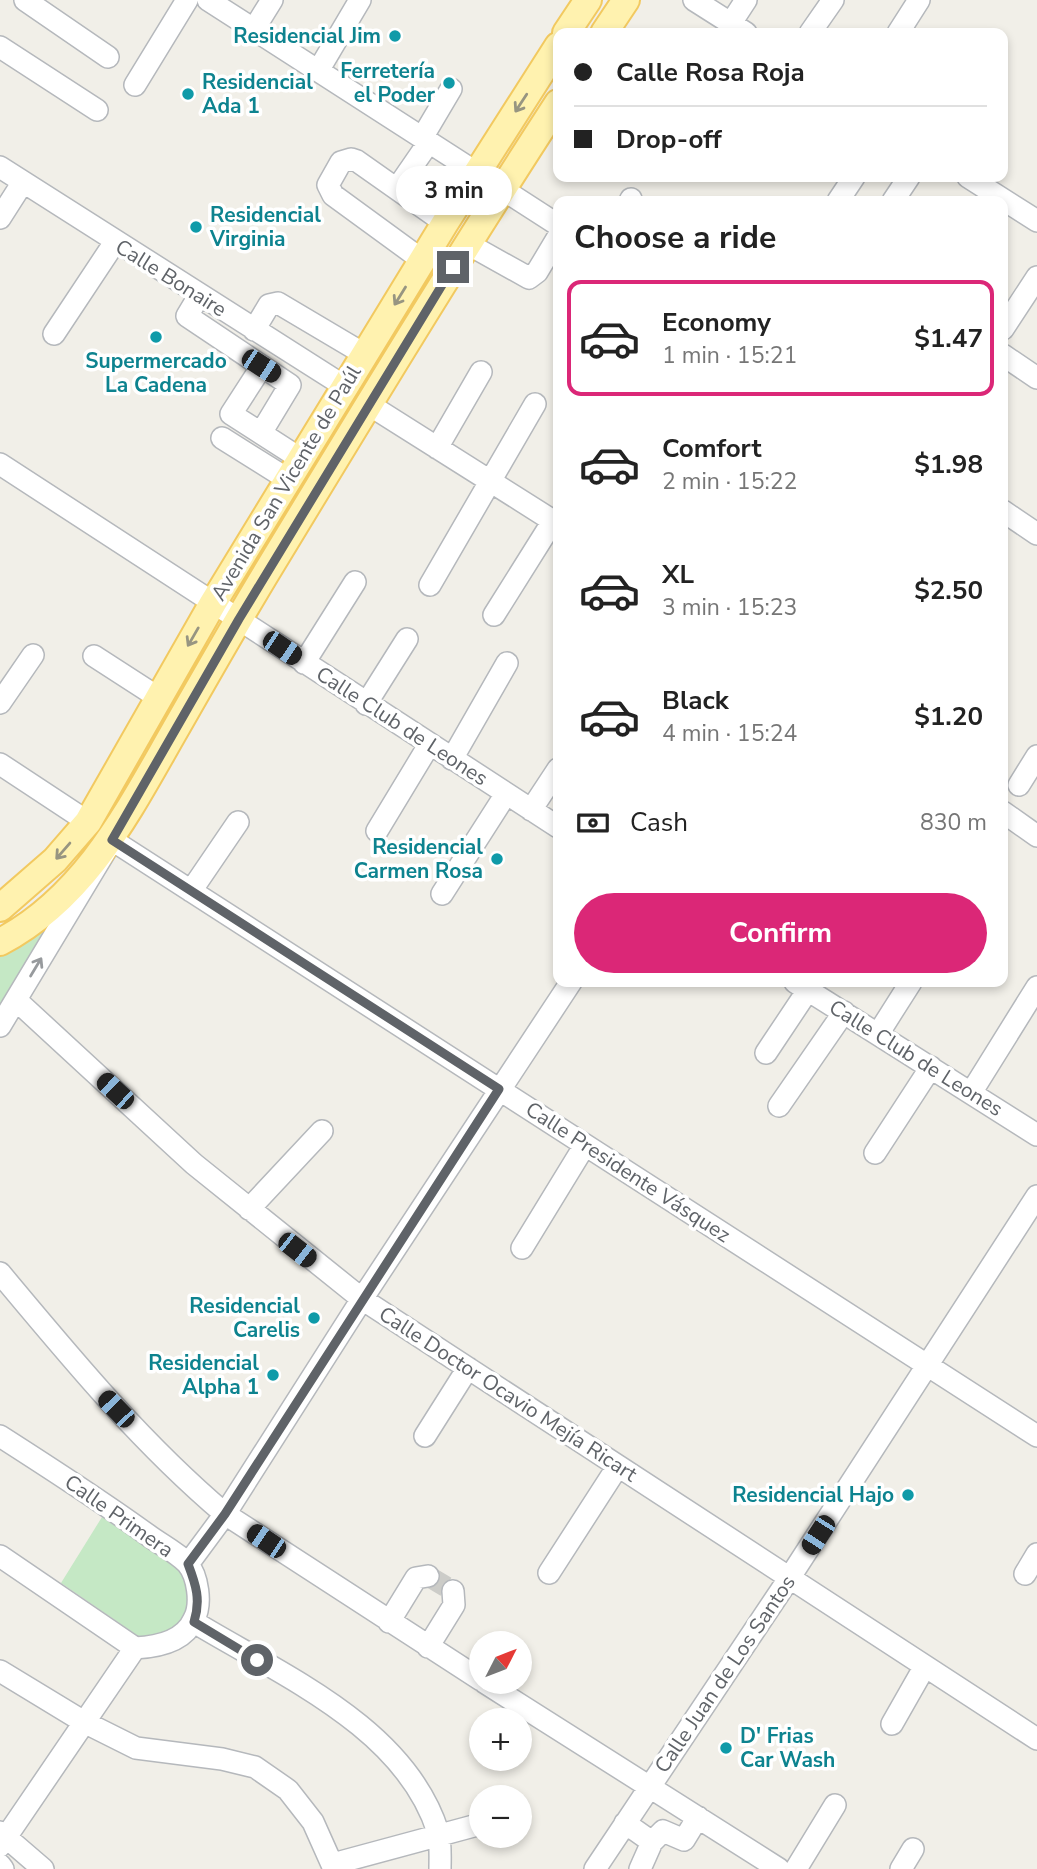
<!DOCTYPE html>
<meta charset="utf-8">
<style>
body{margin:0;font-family:"Nunito Sans",sans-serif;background:#f6f6f6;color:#222;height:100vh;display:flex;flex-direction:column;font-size:26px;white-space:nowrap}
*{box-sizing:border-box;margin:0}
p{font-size:23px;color:#767676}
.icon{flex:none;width:38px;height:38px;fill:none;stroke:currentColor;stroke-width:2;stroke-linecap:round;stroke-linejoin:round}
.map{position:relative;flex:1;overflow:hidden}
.details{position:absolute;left:553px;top:196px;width:455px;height:791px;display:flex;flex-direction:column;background:#fff;border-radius:14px;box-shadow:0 4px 10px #0003}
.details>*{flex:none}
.guide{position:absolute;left:553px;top:28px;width:455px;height:154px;border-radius:14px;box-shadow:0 4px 10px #0003;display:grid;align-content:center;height:154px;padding:0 21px;background:#fff}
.needle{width:46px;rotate:48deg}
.fabs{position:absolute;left:469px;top:1631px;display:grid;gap:14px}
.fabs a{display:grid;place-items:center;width:63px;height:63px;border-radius:50%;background:#fff;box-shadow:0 4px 10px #0003;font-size:35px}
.end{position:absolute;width:32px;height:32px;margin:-16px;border:9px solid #5f6368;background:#fff;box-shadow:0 0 0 4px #fff}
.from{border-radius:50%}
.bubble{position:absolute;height:49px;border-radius:24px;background:#fff;box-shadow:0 4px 10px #0003;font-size:23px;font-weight:700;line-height:49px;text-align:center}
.car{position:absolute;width:21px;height:42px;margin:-21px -10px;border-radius:9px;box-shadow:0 0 5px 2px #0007;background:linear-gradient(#222 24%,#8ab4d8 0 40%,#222 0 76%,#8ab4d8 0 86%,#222 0)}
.guide b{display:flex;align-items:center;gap:24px;height:66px;font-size:26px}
.guide b+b{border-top:2px solid #e0e0e0}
.guide i{width:18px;height:18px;background:#222}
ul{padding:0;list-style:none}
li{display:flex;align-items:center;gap:21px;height:116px;margin:0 14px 10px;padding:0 7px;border:4px solid transparent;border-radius:14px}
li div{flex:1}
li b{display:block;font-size:26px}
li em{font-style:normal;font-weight:700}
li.current{border-color:#db2777}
li>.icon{width:63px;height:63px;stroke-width:1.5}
h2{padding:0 21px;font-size:32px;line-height:84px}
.pay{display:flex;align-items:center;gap:18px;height:77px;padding:0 21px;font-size:26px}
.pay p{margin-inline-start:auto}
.primary-button{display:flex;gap:14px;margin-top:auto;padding:14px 21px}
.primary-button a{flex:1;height:80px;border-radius:42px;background:#db2777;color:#fff;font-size:28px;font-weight:700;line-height:80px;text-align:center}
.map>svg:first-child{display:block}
.green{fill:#c5e8c5}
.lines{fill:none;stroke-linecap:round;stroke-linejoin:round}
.minor-tunnel{stroke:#ccccc8;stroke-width:21;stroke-dasharray:21 10;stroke-linecap:butt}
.minor-casing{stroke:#b5b8bc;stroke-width:24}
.major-casing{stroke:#f2c960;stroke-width:30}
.minor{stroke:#fff;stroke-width:21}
.major{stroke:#fff2af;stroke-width:26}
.oneway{stroke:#979581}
.oneway2{stroke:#979a9d}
.route{stroke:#5f6368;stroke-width:9}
.culture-dot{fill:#0f9aa8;stroke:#fff;stroke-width:2.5}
.labels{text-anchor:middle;stroke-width:7;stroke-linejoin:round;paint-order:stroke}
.culture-label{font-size:21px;font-weight:bold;fill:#0d838f;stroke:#fff;text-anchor:end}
.street-label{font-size:21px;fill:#5f6368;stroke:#fff}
</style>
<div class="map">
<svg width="1037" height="1869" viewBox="0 0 1037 1869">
<rect width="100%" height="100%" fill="#f1efe8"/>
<path class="green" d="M54,920L0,1009V954Z
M102,1517C124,1533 159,1550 178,1569C191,1582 193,1615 177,1628C168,1636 152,1637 141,1638L61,1583Z"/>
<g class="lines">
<path class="minor-tunnel" d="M428,1576L453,1591"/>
<g class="minor-casing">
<path id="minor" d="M25,0L108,57
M208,0L558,225
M694,0L746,33
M731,23L746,0
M254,29L272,0
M810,33L833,0
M898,33L919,0
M0,47L97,110
M318,71L360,0
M135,85L187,0
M422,138L451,89
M0,167L344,386
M968,177L1037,221
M398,187L429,142
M630,201L631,199
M838,201L854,177
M893,201L909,177
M0,218L23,182
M468,244L529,278L537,272L558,237
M422,260L333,195L328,185L341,162L351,159L357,161L445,223
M199,296L187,316L290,385L261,433
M1003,329L1037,277
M254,330L269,305L278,303L364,354
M54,334L115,242
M1003,355L1037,378
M262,366L231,414L301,459
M368,404L558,524
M222,438L289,480
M437,448L481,372
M0,464L558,827
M1003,511L1037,534
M430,585L535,404
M494,615L553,521
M94,656L159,698
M304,663L355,582
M0,703L33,655
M366,704L407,639
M452,759L507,663
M0,764L88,822
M1019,785L1037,756
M531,810L558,769
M1003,812L1037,836
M377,831L429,745
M191,891L238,822
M442,894L506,794
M795,982L1037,1135
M16,1000L194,1164L362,1299L1037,1739
M0,1026L112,840L1037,1436
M878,1034L911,982
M766,1053L808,990
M971,1093L1037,987
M779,1106L844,1012
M875,1153L931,1067
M249,1209L322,1131
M522,1248L585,1145
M0,1273C71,1358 140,1442 225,1514L481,1680
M0,1436C50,1468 100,1500 148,1535C160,1544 176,1552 187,1563C198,1576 202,1604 194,1619C184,1642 157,1647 135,1648L0,1556
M425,1436L468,1368
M188,1564L225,1514L362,1299L571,982
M549,1573L618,1466
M1025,1574L1037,1554
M194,1622C281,1675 405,1727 438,1832C441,1843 440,1857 440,1869
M389,1622L416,1578L428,1576
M428,1647L454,1605L453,1591
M0,1671L84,1722L136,1748L222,1759L255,1767L288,1790L313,1822L334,1869
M484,1682L779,1869
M892,1724L925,1666
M625,1823L652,1842L640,1869
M0,1832L43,1869
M652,1842L663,1831L684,1840L698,1817
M0,1846L135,1648
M333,1864L481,1824
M0,1865L3,1869
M595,1869L790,1577L1037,1196
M796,1869L835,1805
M901,1869L913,1849"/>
</g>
<g class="major-casing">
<path id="major" d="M566,33L588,0
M604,33L626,0
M0,908L55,860L88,822L213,603L445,223L558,46
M0,942C86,897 129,810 175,730C207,674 238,619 271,565C365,410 459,255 558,103"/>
</g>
<use href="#minor" class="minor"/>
<use href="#major" class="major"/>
</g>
<defs><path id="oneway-shaft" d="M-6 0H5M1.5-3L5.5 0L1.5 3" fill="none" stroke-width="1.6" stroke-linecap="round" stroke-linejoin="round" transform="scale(1.75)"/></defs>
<g class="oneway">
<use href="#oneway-shaft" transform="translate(521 103) rotate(123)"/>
<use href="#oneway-shaft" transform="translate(400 296) rotate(122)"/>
<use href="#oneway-shaft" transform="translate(193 637) rotate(120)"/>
<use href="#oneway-shaft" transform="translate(63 851) rotate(131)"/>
</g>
<use class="oneway2" href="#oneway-shaft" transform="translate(36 967) rotate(-59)"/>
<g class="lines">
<path class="route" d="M257,1660L194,1622C201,1600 196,1585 188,1564L225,1514L499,1089L112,840L239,619L453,267"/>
</g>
<g class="culture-dot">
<circle cx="395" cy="36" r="7"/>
<circle cx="449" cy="83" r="7"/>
<circle cx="188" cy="94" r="7"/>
<circle cx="196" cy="227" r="7"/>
<circle cx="156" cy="337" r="7"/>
<circle cx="497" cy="859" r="7"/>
<circle cx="314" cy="1318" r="7"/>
<circle cx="273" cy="1375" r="7"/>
<circle cx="908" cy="1495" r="7"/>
<circle cx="726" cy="1748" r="7"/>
</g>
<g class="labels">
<g class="culture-label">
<text x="381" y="43">Residencial Jim</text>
<text x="435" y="78">Ferretería<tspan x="435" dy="24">el Poder</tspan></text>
<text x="202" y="89" text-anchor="start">Residencial<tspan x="202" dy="24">Ada 1</tspan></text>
<text x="210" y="222" text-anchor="start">Residencial<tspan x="210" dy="24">Virginia</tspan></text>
<text x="156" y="368" text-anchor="middle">Supermercado<tspan x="156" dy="24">La Cadena</tspan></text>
<text x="483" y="854">Residencial<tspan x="483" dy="24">Carmen Rosa</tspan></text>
<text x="300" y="1313">Residencial<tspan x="300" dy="24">Carelis</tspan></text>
<text x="259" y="1370">Residencial<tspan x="259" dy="24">Alpha 1</tspan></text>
<text x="894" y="1502">Residencial Hajo</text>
<text x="740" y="1743" text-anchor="start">D' Frias<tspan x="740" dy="24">Car Wash</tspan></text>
</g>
<g class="street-label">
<text transform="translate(171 278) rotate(32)" y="7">Calle Bonaire</text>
<text transform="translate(286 483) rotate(-59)" y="7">Avenida San Vicente de Paúl</text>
<text transform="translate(402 726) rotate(33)" y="7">Calle Club de Leones</text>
<text transform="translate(916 1058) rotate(32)" y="7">Calle Club de Leones</text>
<text transform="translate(628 1172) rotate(33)" y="7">Calle Presidente Vásquez</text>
<text transform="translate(508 1394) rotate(33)" y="7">Calle Doctor Ocavio Mejía Ricart</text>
<text transform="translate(119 1516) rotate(35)" y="7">Calle Primera</text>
<text transform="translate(725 1674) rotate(-56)" y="7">Calle Juan de Los Santos</text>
</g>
</g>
</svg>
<div class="fabs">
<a><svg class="needle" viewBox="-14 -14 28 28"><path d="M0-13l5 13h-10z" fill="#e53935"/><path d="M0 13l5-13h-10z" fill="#767676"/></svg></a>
<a>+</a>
<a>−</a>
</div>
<i class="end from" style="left:257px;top:1660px"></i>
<i class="end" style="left:453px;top:267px"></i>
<div class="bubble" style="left:396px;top:166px;width:116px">3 min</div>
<i class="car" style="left:261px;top:366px;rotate:123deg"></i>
<i class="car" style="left:282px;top:648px;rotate:124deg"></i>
<i class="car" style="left:115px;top:1091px;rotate:313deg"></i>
<i class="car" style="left:297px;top:1250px;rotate:128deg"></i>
<i class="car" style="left:116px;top:1409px;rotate:316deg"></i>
<i class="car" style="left:818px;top:1535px;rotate:213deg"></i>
<i class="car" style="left:266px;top:1541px;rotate:304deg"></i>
<div class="guide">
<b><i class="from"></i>Calle Rosa Roja</b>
<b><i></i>Drop-off</b>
</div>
<section class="details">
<h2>Choose a ride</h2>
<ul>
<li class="current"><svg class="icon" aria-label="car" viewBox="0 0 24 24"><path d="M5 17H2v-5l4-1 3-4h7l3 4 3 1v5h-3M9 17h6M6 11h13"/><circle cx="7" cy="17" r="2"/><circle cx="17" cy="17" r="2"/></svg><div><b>Economy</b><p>1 min · 15:21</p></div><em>$1.47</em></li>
<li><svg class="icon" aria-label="car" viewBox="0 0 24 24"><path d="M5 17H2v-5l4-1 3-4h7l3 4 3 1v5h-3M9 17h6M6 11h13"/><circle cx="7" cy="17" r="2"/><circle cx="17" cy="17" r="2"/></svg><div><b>Comfort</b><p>2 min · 15:22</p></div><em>$1.98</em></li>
<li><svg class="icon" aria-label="car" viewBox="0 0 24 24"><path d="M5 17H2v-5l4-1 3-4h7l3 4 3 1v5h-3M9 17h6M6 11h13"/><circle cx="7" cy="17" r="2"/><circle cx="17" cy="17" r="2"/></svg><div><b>XL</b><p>3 min · 15:23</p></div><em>$2.50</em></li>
<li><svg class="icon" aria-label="car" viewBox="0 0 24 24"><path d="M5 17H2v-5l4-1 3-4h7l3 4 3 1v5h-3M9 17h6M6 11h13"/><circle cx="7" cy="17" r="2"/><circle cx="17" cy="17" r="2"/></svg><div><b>Black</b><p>4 min · 15:24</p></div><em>$1.20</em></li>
</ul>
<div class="pay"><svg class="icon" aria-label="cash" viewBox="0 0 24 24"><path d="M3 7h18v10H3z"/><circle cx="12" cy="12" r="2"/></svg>Cash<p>830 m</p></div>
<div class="primary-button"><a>Confirm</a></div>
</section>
</div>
